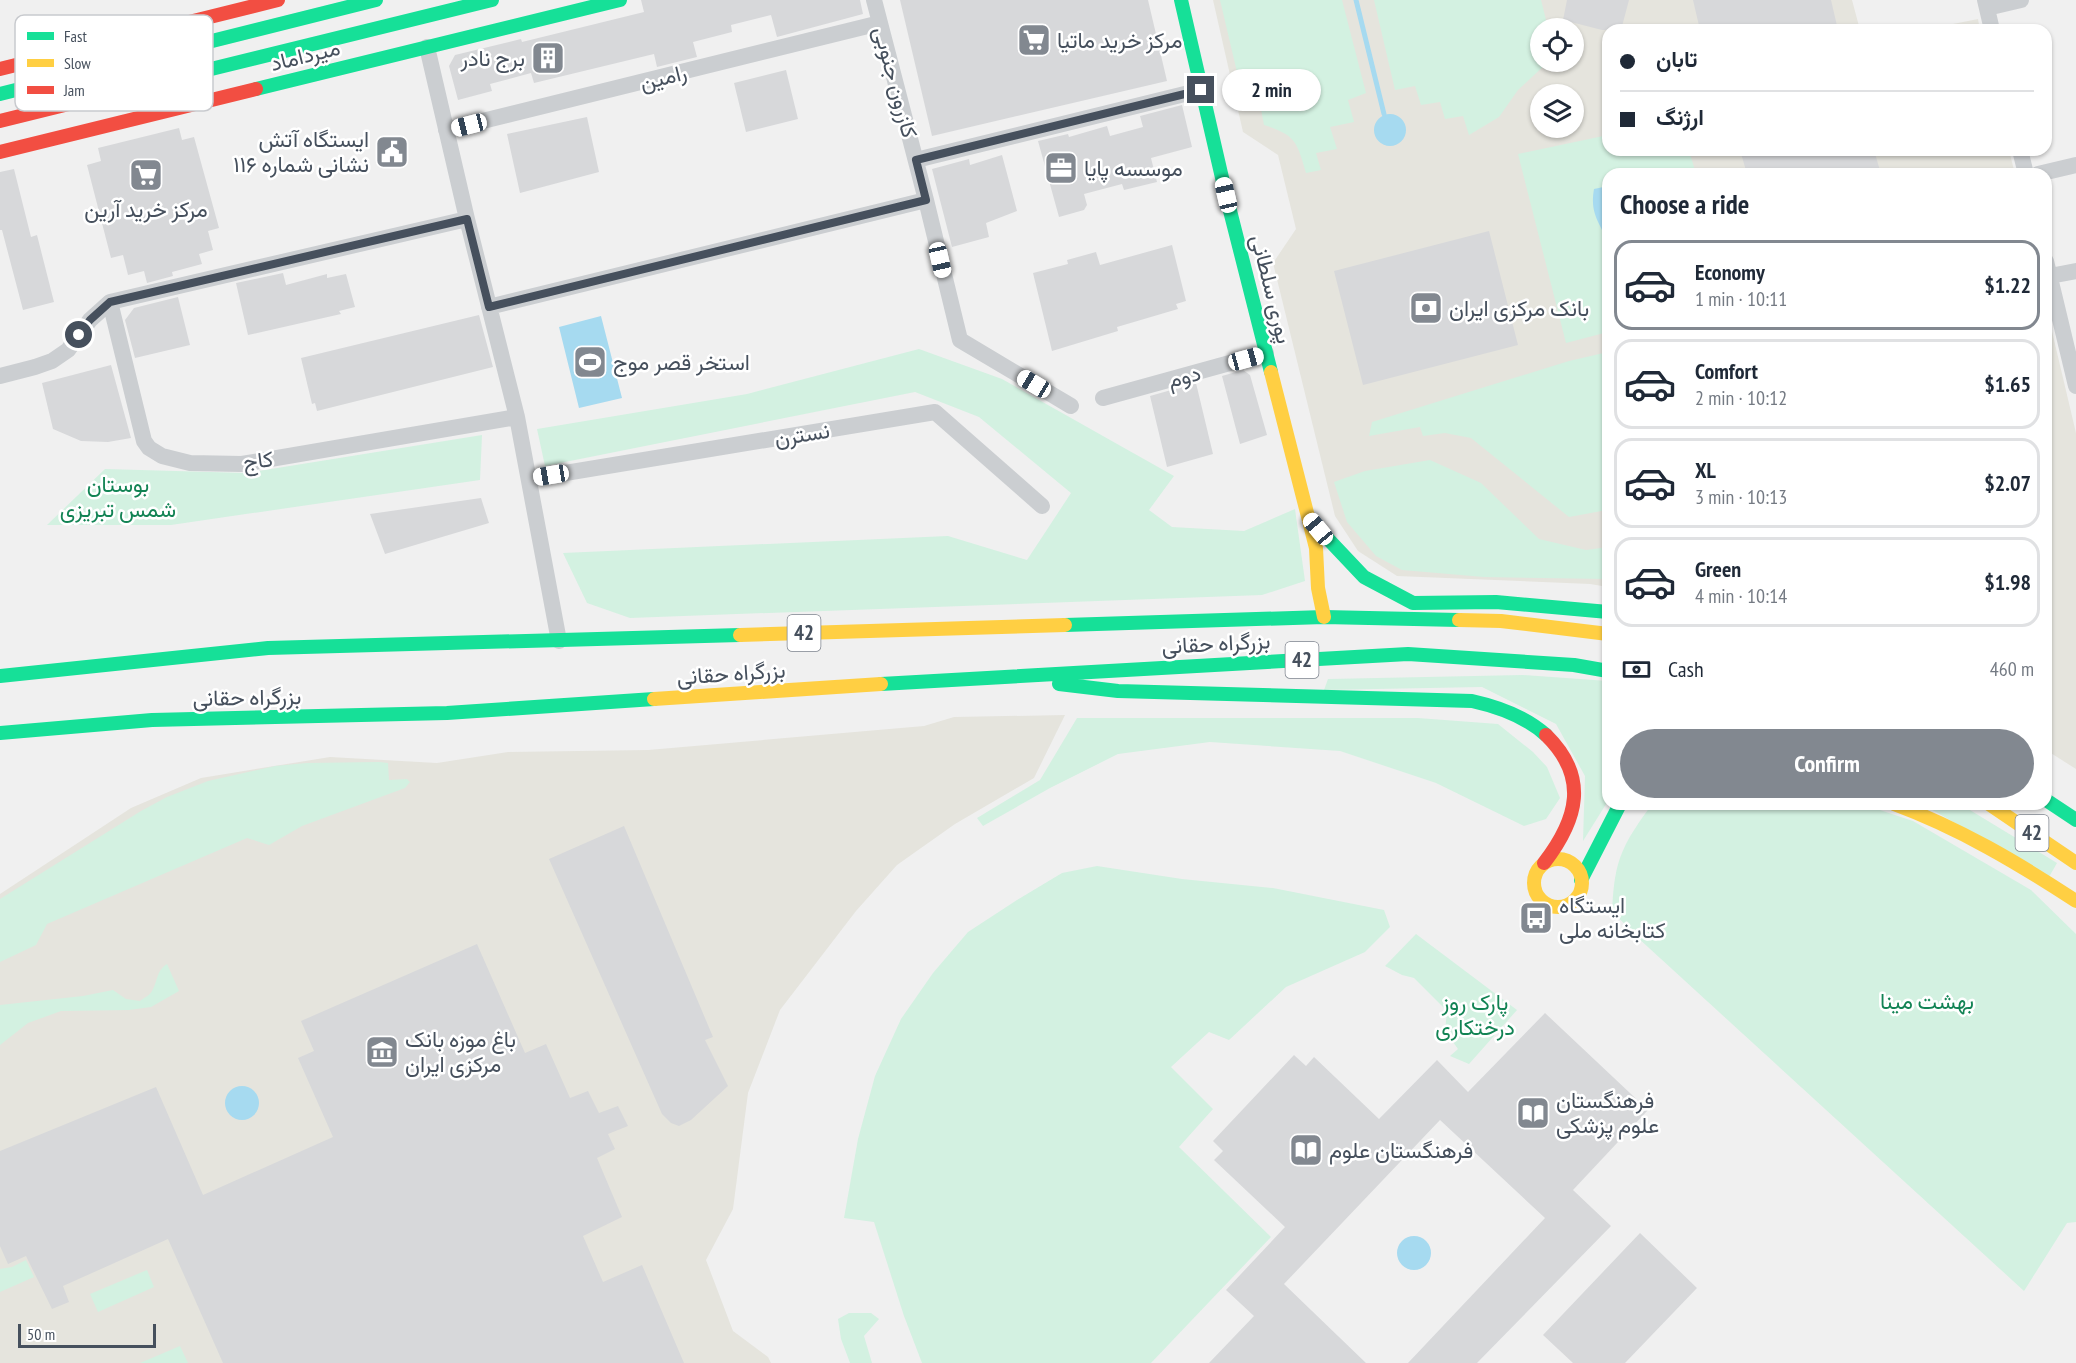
<!DOCTYPE html>
<meta charset="utf-8">
<style>
body{margin:0;font-family:"PT Sans Narrow",Vazirmatn,sans-serif;background:#f2f2f3;color:#1f2937;height:100vh;display:flex;flex-direction:column;font-size:22px;white-space:nowrap}
*{box-sizing:border-box;margin:0}
p{font-size:20px;color:#747a83}
.icon{flex:none;width:33px;height:33px;fill:none;stroke:currentColor;stroke-width:2;stroke-linecap:round;stroke-linejoin:round}
.map{position:relative;flex:1;overflow:hidden}
.drawer{position:absolute;left:1602px;top:168px;width:450px;height:642px;display:flex;flex-direction:column;background:#fff;border-radius:18px;box-shadow:0 2px 4px #0004}
.drawer>*{flex:none}
.banner{position:absolute;left:1602px;top:24px;width:450px;height:132px;border-radius:18px;box-shadow:0 2px 4px #0004;display:grid;align-content:center;height:132px;padding:0 18px;background:#fff}
.fabs{position:absolute;left:1530px;top:18px;display:grid;gap:12px}
.fabs a{display:grid;place-items:center;width:54px;height:54px;border-radius:50%;background:#fff;box-shadow:0 2px 4px #0004;font-size:30px}
.scale{position:absolute;left:18px;bottom:15px;width:138px;box-sizing:border-box;padding-left:6px;border:3px solid #46505d;border-top:0;font-size:16px;line-height:21px;white-space:nowrap;color:#46505d;-webkit-text-stroke:4px #fff;paint-order:stroke}
.end{position:absolute;width:27px;height:27px;margin:-14px;border:8px solid #46505d;background:#fff;box-shadow:0 0 0 3px #fff}
.from{border-radius:50%}
.bubble{position:absolute;height:42px;border-radius:21px;background:#fff;box-shadow:0 2px 4px #0004;font-size:20px;font-weight:800;line-height:42px;text-align:center}
.car{position:absolute;width:18px;height:36px;margin:-18px -9px;border-radius:8px;box-shadow:0 0 4px 2px #0007;background:linear-gradient(#fff 24%,#345 0 40%,#fff 0 76%,#345 0 86%,#fff 0)}
.banner b{display:flex;align-items:center;gap:21px;height:57px;font-size:22px}
.banner b+b{border-top:2px solid #e0e1e3}
.banner i{width:15px;height:15px;background:#1f2937}
ul{padding:0;list-style:none}
li{display:flex;align-items:center;gap:18px;height:90px;margin:0 12px 9px;padding:0 6px;border:3px solid #e0e1e3;border-radius:18px}
li div{flex:1}
li b{display:block;font-size:22px}
li em{font-style:normal;font-weight:800}
li.active{border-color:#828890}
li>.icon{width:54px;height:54px;stroke-width:1.5}
h2{padding:0 18px;font-size:27px;line-height:72px}
.pay{display:flex;align-items:center;gap:15px;height:66px;padding:0 18px;font-size:22px}
.pay p{margin-inline-start:auto}
.button{display:flex;gap:12px;margin-top:auto;padding:12px 18px}
.button a{flex:1;height:69px;border-radius:36px;background:#828890;color:#fff;font-size:24px;font-weight:800;line-height:69px;text-align:center}
.map>svg:first-child{display:block}
.commercial{fill:#e5e4dd;fill-rule:evenodd}
.green{fill:#d3f1e1}
.water{fill:#a6daf0}
.lines{fill:none;stroke-linecap:round;stroke-linejoin:round}
.stream{stroke:#a6daf0;stroke-width:5}
.building{fill:#d7d8da}
.street{stroke:#cbced1;stroke-width:16}
.fast{stroke:#16e098;stroke-width:14}
.slow{stroke:#ffcf43;stroke-width:14}
.jam{stroke:#f24e42;stroke-width:14}
.route{stroke:#46505d;stroke-width:8}
.labels{text-anchor:middle;stroke-width:5;stroke-linejoin:round;paint-order:stroke}
.shield{fill:#fff;stroke:#7e848e;stroke-width:1.5}
.shield-label{font-size:21px;font-weight:bold;fill:#46505d}
.poi-label{font-size:22px;fill:#46505d;stroke:#fff;text-anchor:start}
.street-label{font-size:22px;fill:#46505d;stroke:#fff}
.park-label{font-size:22px;fill:#128354;stroke:#fff}
.key{fill:#fff;stroke:#c8cace;stroke-width:1.5}
.key-label{font-size:16px;fill:#46505d}
</style>
<div class="map">
<svg width="2076" height="1363" viewBox="0 0 2076 1363">
<rect width="100%" height="100%" fill="#f0f0f0"/>
<path class="commercial" d="M1213,0H1852L1860,30H1608V150H2009L2015,174H1608V587L1590,584L1397,576L1358,551L1335,516L1273,263L1296,229L1278,155L1243,132ZM1540,28H1574V62H1540ZM1540,94H1574V128H1540Z
M1978,19L1980,30H1923Z
M2046,306L2076,433V769L2046,750Z
M1065,715L1034,778L955,824L897,865L856,911L780,1010L748,1093L733,1209L706,1260L733,1331L768,1357L771,1363H0V894L131,808L201,778L330,757L437,763L508,752L648,750L924,726L954,717Z"/>
<path class="green" d="M1220,0H1342L1366,93L1348,100L1354,122L1330,127L1337,149L1316,153L1321,170L1306,173C1297,142 1296,135 1264,125L1258,94L1241,89Z
M1374,0H1541L1548,28H1540V62H1548L1518,90L1499,117L1469,135L1463,116L1445,119L1440,102L1421,105L1415,86L1395,90Z
M1608,135V150H1689L1696,174H1608V332L1566,343L1518,154Z
M919,349L1002,379L1174,476L1149,510L1172,527L1244,531L1295,509L1305,581L1262,595L630,618L587,603L563,553L948,536L1027,560L1071,493L979,417L915,392L545,466L537,429L747,394Z
M1608,352V416L1606,418L1608,423V477L1605,481L1607,510L1569,517L1471,438L1445,433L1423,436L1420,427L1369,436L1372,422L1569,361Z
M482,435L480,480L171,525H47L105,469L246,473Z
M1430,460L1481,483L1539,539L1586,550L1608,547V579L1484,577L1402,570L1376,556L1347,522L1334,482L1365,471Z
M1523,675L1608,681V801L1583,841L1585,776L1556,724L1482,687L1324,690L1328,679Z
M1077,718H1418L1498,724L1533,752L1547,767L1560,798L1546,819L1524,826L1436,783L1340,751L1210,742L1118,754L1050,788L983,826L977,818L1040,780Z
M379,762L388,763L389,780L407,779L410,782L405,788L302,826L269,845L247,838L47,924L36,945L0,962V899L141,811L167,797L208,781L275,766L307,763Z
M1652,804H1862L1913,821L2031,890L2076,934V1222L2067,1223L2024,1291L1637,937L1612,911C1613,894 1614,875 1620,858C1627,838 1640,821 1652,804Z
M1922,804H1960L2057,863L2049,877Z
M1097,866L1182,879L1273,888L1384,910L1390,927L1365,952L1286,987L1229,1040L1209,1032L1171,1067L1213,1109L1179,1147L1271,1237L1151,1363H922L904,1316L874,1222L844,1218L858,1139L875,1076L901,1019L933,973L968,932L1017,900L1062,873Z
M1416,934L1517,1010L1469,1064L1450,1056L1458,1049L1445,1031L1447,1011L1414,978L1402,975L1385,966Z
M167,964L179,991L151,1007L129,1010L61,1011L28,1023L0,1045V1005L83,996L113,990L126,999L140,1001C144,998 150,995 152,991C158,981 156,971 167,964Z
M26,1260L34,1277L0,1292V1269L12,1267Z
M147,1270L154,1287L98,1312L90,1294Z
M849,1313H871L879,1319L864,1336L872,1363H850L841,1339L838,1319Z
M180,1346L188,1363H140Z"/>
<path class="water" d="M1374 130a16 16 0 1 1 32 0a16 16 0 1 1-32 0Z
M1608,186V247C1603,223 1589,218 1594,189Z
M601,316L622,398L579,408L559,327Z
M225 1103a17 17 0 1 1 34 0a17 17 0 1 1-34 0Z
M1397 1253a17 17 0 1 1 34 0a17 17 0 1 1-34 0Z"/>
<g class="lines">
<path class="stream" d="M1356,0L1384,114"/>
</g>
<path class="building" d="M641,0H860L863,14L777,37L771,15L731,25L732,32L693,42L697,57L657,67L654,54L534,83L531,73L490,84L492,91L458,100L449,66L455,55L521,39L522,42L644,12Z
M900,0H1148L1167,81L932,136Z
M1567,0H1629L1621,30H1602L1563,20Z
M1693,0H1831L1838,30H1700Z
M786,70L798,119L746,132L734,83Z
M1182,105L1192,147L1151,158L1157,182L1124,190L1122,184L1084,194L1087,205L1084,210L1059,217L1038,141L1068,134L1069,137L1107,126L1110,136L1143,127L1140,116Z
M587,117L599,172L520,193L507,134Z
M179,128L182,140L194,137L219,228L208,231L213,250L199,254L202,264L172,272L173,276L147,283L144,271L128,275L123,255L111,258L87,165L101,161L98,148Z
M1740,150H1874L1881,174H1747Z
M1002,155L1017,211L986,223L989,237L952,247L932,169L969,159L970,165Z
M14,169L31,237L37,235L54,302L23,310L2,230H0V172Z
M1489,231L1518,345L1363,385L1334,271Z
M1172,245L1186,301L1176,304L1178,309L1117,327L1118,331L1052,351L1033,273L1068,264L1067,260L1096,252L1100,265Z
M283,273L286,285L327,274V278L346,274L355,307L339,311L341,314L248,335L236,283Z
M178,297L190,345L135,358L125,320L134,308Z
M479,315L493,367L317,411L315,403L312,404L301,358Z
M111,365L131,438L108,442L81,441L53,429L42,383Z
M1243,370L1250,375L1267,435L1240,444L1222,376Z
M1196,383L1213,454L1167,467L1150,396Z
M481,498L489,523L385,554L370,514Z
M624,826L713,1037L705,1040L728,1086L691,1120L679,1126L671,1123L662,1114L549,859Z
M477,944L525,1053L546,1044L570,1098L588,1091L599,1113L618,1106L628,1126L608,1134L615,1149L597,1158L622,1217L583,1236L603,1282L642,1265L684,1363H223L168,1239L63,1286L69,1302L52,1309L26,1256L8,1264L0,1246V1151L156,1087L203,1195L333,1137L298,1058L314,1051L301,1021Z
M1545,1013L1648,1110L1573,1190L1611,1226L1477,1363H1408L1545,1218L1440,1120L1284,1284L1366,1363H1209L1254,1316L1226,1290L1285,1227L1214,1160L1223,1151L1213,1141L1294,1055L1306,1066L1314,1057L1379,1119L1437,1060L1468,1092Z
M1640,1233L1697,1288L1625,1363H1573L1543,1335Z"/>
<g class="lines">
<path class="street" d="M874,0L926,200L960,340L1071,406
M1985,0L1992,30
M1987,8L2021,0
M427,47L467,219L517,417L559,641
M446,130L880,23
M2020,150L2026,174
M916,160L1201,90
M2038,174L2076,165
M2046,261L2076,386
M2050,276L2076,271
M110,302L144,441L149,448L162,456L190,463L242,464L517,417
M489,307L926,200
M0,376L35,367L52,361L68,350L90,320L110,302L467,219
M1103,398L1266,353
M529,479L935,412L1042,506"/>
<path class="fast" d="M1181,0L1226,195L1271,372
M158,82L492,0
M256,89L620,0
M0,94L376,0
M1312,522L1364,577L1413,603L1496,602L1608,612
M1065,625L1324,617L1459,620
M0,676L268,648L740,635
M881,684L1408,654L1574,665L1608,671
M1059,684L1118,691L1472,701C1499,707 1525,716 1546,735
M0,733L152,720L447,713L654,699
M2046,800L2076,820
M1581,880L1620,804"/>
<path class="slow" d="M1271,372L1316,548L1318,588L1324,617
M1459,620L1501,621L1608,634
M740,635L1065,625
M654,699L881,684
M1894,804C1959,828 2018,863 2076,901
M1989,804L2076,863
M1534 883a24 24 0 1 1 48 0a24 24 0 1 1-48 0Z"/>
<path class="jam" d="M0,69L278,0
M0,121L158,82
M0,152L256,89
M1544,863C1578,819 1589,777 1546,735"/>
</g>
<g class="lines">
<path class="route" d="M79,335L90,320L110,302L467,219L489,307L926,200L916,160L1201,90"/>
</g>
<defs>
<g id="supermarket-square" transform="scale(1.725)"><rect x="-9" y="-9" width="18" height="18" rx="4" fill="#828890" stroke="#fff"/><path d="M-6-5.5h2.5l.6 2H6L4.5 2H-2.5L-4.4-4H-6ZM-1.5 3.2a1.3 1.3 0 1 0 .1 0ZM3 3.2a1.3 1.3 0 1 0 .1 0Z" fill="#fff"/></g>
<g id="building-square" transform="scale(1.725)"><rect x="-9" y="-9" width="18" height="18" rx="4" fill="#828890" stroke="#fff"/><path d="M-4-6H4V6H1V3H-1V6H-4ZM-2.5-4.3h1.7v1.8h-1.7ZM.8-4.3h1.7v1.8H.8ZM-2.5-1h1.7V.8h-1.7ZM.8-1h1.7V.8H.8Z" fill="#fff"/></g>
<g id="civic-square" transform="scale(1.725)"><rect x="-9" y="-9" width="18" height="18" rx="4" fill="#828890" stroke="#fff"/><path d="M-.6-6.5H3V-4.5H.6V-3L4-1V1h2V6H-6V1h2V-1L-.6-3ZM-1.2 2.5V6h2.4V2.5Z" fill="#fff"/></g>
<g id="office-square" transform="scale(1.725)"><rect x="-9" y="-9" width="18" height="18" rx="4" fill="#828890" stroke="#fff"/><path d="M-6-3h4V-5.5h4V-3h4V5H-6ZM-1-4.5V-3h2v-1.5ZM-6 0V1H6V0Z" fill="#fff"/></g>
<g id="bank-square" transform="scale(1.725)"><rect x="-9" y="-9" width="18" height="18" rx="4" fill="#828890" stroke="#fff"/><path d="M-6-4H6V4H-6ZM0-2.3a2.3 2.3 0 1 0 0 4.6a2.3 2.3 0 1 0 0-4.6Z" fill="#fff"/></g>
<g id="stadium-square" transform="scale(1.725)"><rect x="-9" y="-9" width="18" height="18" rx="4" fill="#828890" stroke="#fff"/><path d="M0-5a6.5 5 0 1 0 0 10a6.5 5 0 1 0 0-10ZM-3.5-1.8h7v3.6h-7Z" fill="#fff"/></g>
<g id="bus-square" transform="scale(1.725)"><rect x="-9" y="-9" width="18" height="18" rx="4" fill="#828890" stroke="#fff"/><path d="M-5-6H5V4H4V6H2V4H-2V6H-4V4H-5ZM-3.5-4V0h7V-4ZM-3.5 1.2v1.5H-2V1.2ZM2 1.2v1.5H3.5V1.2Z" fill="#fff"/></g>
<g id="museum-square" transform="scale(1.725)"><rect x="-9" y="-9" width="18" height="18" rx="4" fill="#828890" stroke="#fff"/><path d="M0-6L6-3V-2H-6V-3ZM-5-1h2V3h-2ZM-1-1h2V3h-2ZM3-1h2V3H3ZM-6 4H6V6H-6Z" fill="#fff"/></g>
<g id="library-square" transform="scale(1.725)"><rect x="-9" y="-9" width="18" height="18" rx="4" fill="#828890" stroke="#fff"/><path d="M-6-4Q-3-5.5-.7-3.5V5Q-3 3-6 4ZM6-4Q3-5.5 .7-3.5V5Q3 3 6 4Z" fill="#fff"/></g>
</defs>
<g fill-rule="evenodd">
<use href="#supermarket-square" x="1034" y="40"/>
<use href="#building-square" x="548" y="58"/>
<use href="#civic-square" x="392" y="152"/>
<use href="#office-square" x="1061" y="168"/>
<use href="#supermarket-square" x="146" y="175"/>
<use href="#bank-square" x="1426" y="308"/>
<use href="#stadium-square" x="590" y="362"/>
<use href="#bus-square" x="1536" y="918"/>
<use href="#museum-square" x="382" y="1052"/>
<use href="#library-square" x="1533" y="1113"/>
<use href="#library-square" x="1306" y="1150"/>
</g>
<g class="labels">
<g class="shield">
<rect x="787.5" y="615" width="33" height="36" rx="4.5"/>
<rect x="1285.5" y="642" width="33" height="36" rx="4.5"/>
<rect x="2015.5" y="815" width="33" height="36" rx="4.5"/>
</g>
<g class="shield-label">
<text x="804" y="640">42</text>
<text x="1302" y="667">42</text>
<text x="2032" y="840">42</text>
</g>
<g class="poi-label">
<text x="1057" y="48">مرکز خرید ماتیا</text>
<text x="525" y="66" text-anchor="end">برج نادر</text>
<text x="369" y="147" text-anchor="end">ایستگاه آتش<tspan x="369" dy="25">نشانی شماره ۱۱۶</tspan></text>
<text x="1084" y="176">موسسه پایا</text>
<text x="146" y="217" text-anchor="middle">مرکز خرید آرین</text>
<text x="1449" y="316">بانک مرکزی ایران</text>
<text x="613" y="370">استخر قصر موج</text>
<text x="1559" y="913">ایستگاه<tspan x="1559" dy="25">کتابخانه ملی</tspan></text>
<text x="405" y="1047">باغ موزه بانک<tspan x="405" dy="25">مرکزی ایران</tspan></text>
<text x="1556" y="1108">فرهنگستان<tspan x="1556" dy="25">علوم پزشکی</tspan></text>
<text x="1329" y="1158">فرهنگستان علوم</text>
</g>
<g class="street-label">
<text transform="translate(305 55) rotate(-14)" y="8">میرداماد</text>
<text transform="translate(663 77) rotate(-14)" y="8">رامین</text>
<text transform="translate(896 82) rotate(75)" y="8">کازرون جنوبی</text>
<text transform="translate(1272 289) rotate(76)" y="8">پوری سلطانی</text>
<text transform="translate(1184 376) rotate(-15)" y="8">دوم</text>
<text transform="translate(802 434) rotate(-9)" y="8">نسترن</text>
<text transform="translate(258 460) rotate(-7)" y="8">کاج</text>
<text transform="translate(1216 643) rotate(-3)" y="8">بزرگراه حقانی</text>
<text transform="translate(731 673) rotate(-4)" y="8">بزرگراه حقانی</text>
<text transform="translate(247 697) rotate(-1)" y="8">بزرگراه حقانی</text>
</g>
<g class="park-label">
<text x="118" y="492">بوستان<tspan x="118" dy="25">شمس تبریزی</tspan></text>
<text x="1927" y="1009">بهشت مينا</text>
<text x="1475" y="1010">پارک روز<tspan x="1475" dy="25">درختکاری</tspan></text>
</g>
</g>
<rect x="15" y="15" width="198" height="96" rx="9" class="key"/>
<rect x="27" y="32" width="27" height="8" fill="#16e098"/>
<rect x="27" y="59" width="27" height="8" fill="#ffcf43"/>
<rect x="27" y="86" width="27" height="8" fill="#f24e42"/>
<g class="key-label">
<text x="64" y="42">Fast</text>
<text x="64" y="69">Slow</text>
<text x="64" y="96">Jam</text>
</g>
</svg>
<div class="fabs">
<a><svg class="icon" aria-label="locate" viewBox="0 0 24 24"><circle cx="12" cy="12" r="6"/><path d="M12 2v4M12 18v4M2 12h4M18 12h4"/></svg></a>
<a><svg class="icon" aria-label="layers" viewBox="0 0 24 24"><path d="M12 4l9 5-9 5-9-5zM3 14l9 5 9-5"/></svg></a>
</div>
<div class="scale">50 m</div>
<i class="end from" style="left:79px;top:335px"></i>
<i class="end" style="left:1201px;top:90px"></i>
<div class="bubble" style="left:1222px;top:69px;width:99px">2 min</div>
<i class="car" style="left:469px;top:125px;rotate:256deg"></i>
<i class="car" style="left:1226px;top:195px;rotate:347deg"></i>
<i class="car" style="left:940px;top:260px;rotate:167deg"></i>
<i class="car" style="left:1246px;top:359px;rotate:75deg"></i>
<i class="car" style="left:1034px;top:384px;rotate:301deg"></i>
<i class="car" style="left:551px;top:475px;rotate:261deg"></i>
<i class="car" style="left:1318px;top:529px;rotate:320deg"></i>
<div class="banner">
<b><i class="from"></i>تابان</b>
<b><i></i>ارژنگ</b>
</div>
<section class="drawer">
<h2>Choose a ride</h2>
<ul>
<li class="active"><svg class="icon" aria-label="car" viewBox="0 0 24 24"><path d="M5 17H2v-5l4-1 3-4h7l3 4 3 1v5h-3M9 17h6M6 11h13"/><circle cx="7" cy="17" r="2"/><circle cx="17" cy="17" r="2"/></svg><div><b>Economy</b><p>1 min · 10:11</p></div><em>$1.22</em></li>
<li><svg class="icon" aria-label="car" viewBox="0 0 24 24"><path d="M5 17H2v-5l4-1 3-4h7l3 4 3 1v5h-3M9 17h6M6 11h13"/><circle cx="7" cy="17" r="2"/><circle cx="17" cy="17" r="2"/></svg><div><b>Comfort</b><p>2 min · 10:12</p></div><em>$1.65</em></li>
<li><svg class="icon" aria-label="car" viewBox="0 0 24 24"><path d="M5 17H2v-5l4-1 3-4h7l3 4 3 1v5h-3M9 17h6M6 11h13"/><circle cx="7" cy="17" r="2"/><circle cx="17" cy="17" r="2"/></svg><div><b>XL</b><p>3 min · 10:13</p></div><em>$2.07</em></li>
<li><svg class="icon" aria-label="car" viewBox="0 0 24 24"><path d="M5 17H2v-5l4-1 3-4h7l3 4 3 1v5h-3M9 17h6M6 11h13"/><circle cx="7" cy="17" r="2"/><circle cx="17" cy="17" r="2"/></svg><div><b>Green</b><p>4 min · 10:14</p></div><em>$1.98</em></li>
</ul>
<div class="pay"><svg class="icon" aria-label="cash" viewBox="0 0 24 24"><path d="M3 7h18v10H3z"/><circle cx="12" cy="12" r="2"/></svg>Cash<p>460 m</p></div>
<div class="button"><a>Confirm</a></div>
</section>
</div>
